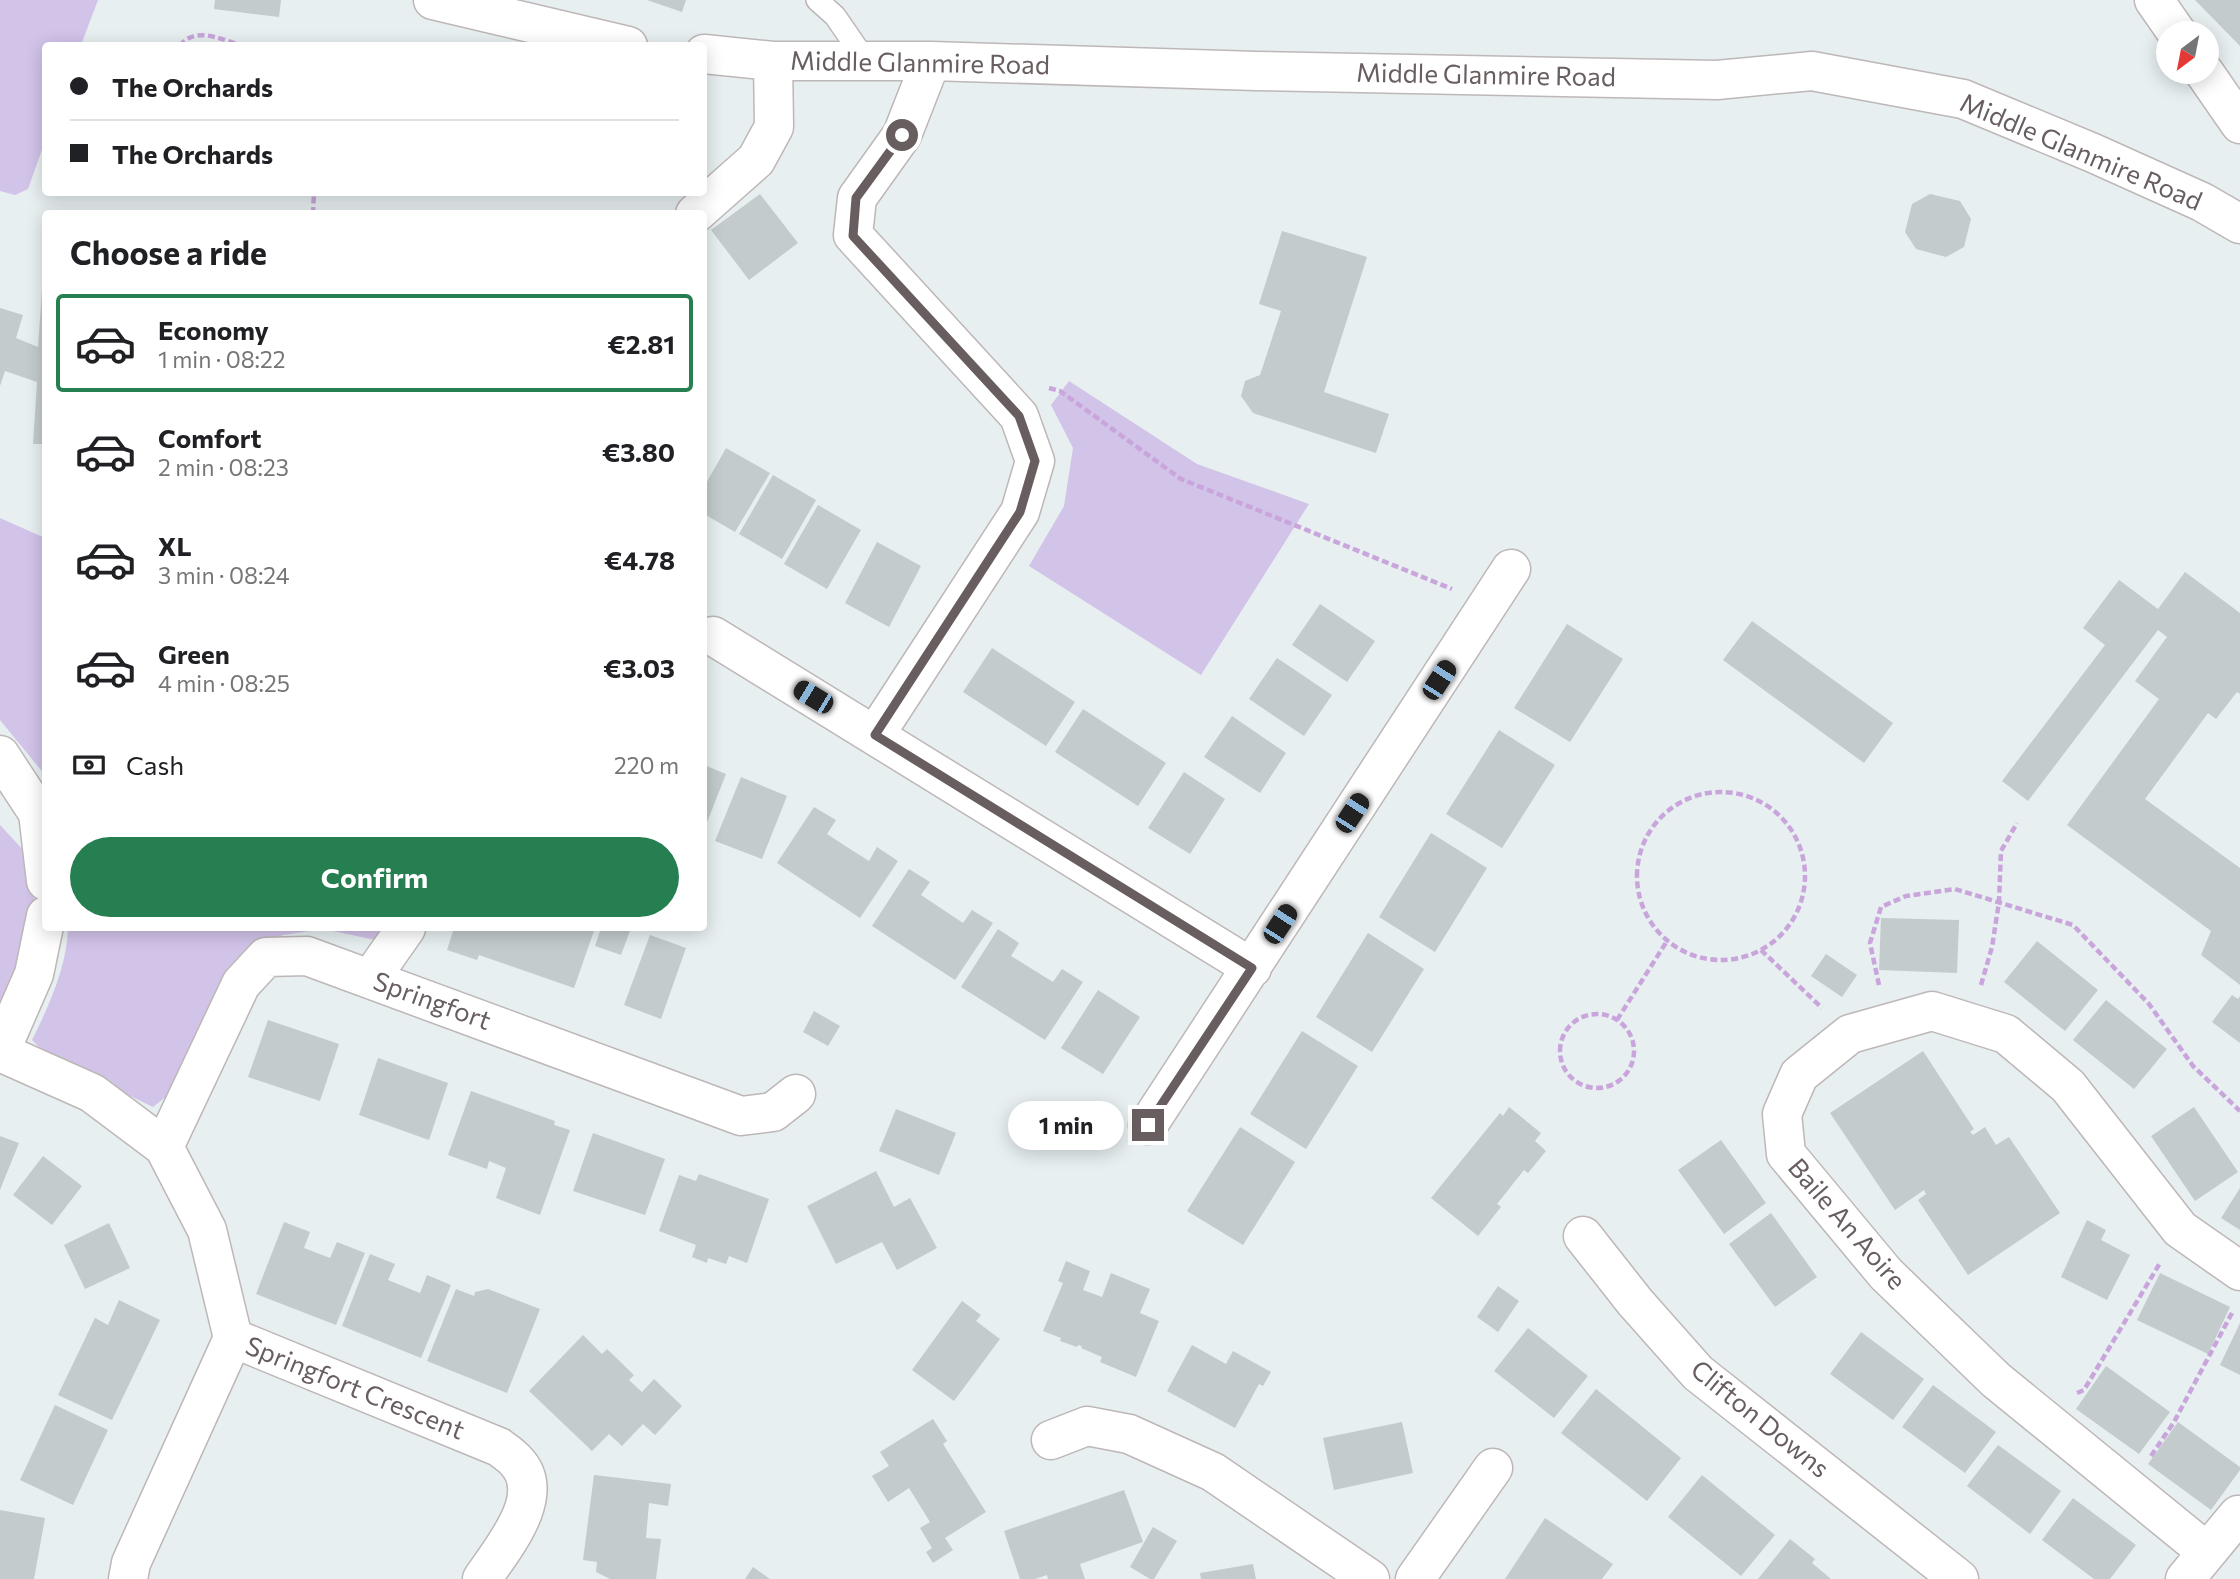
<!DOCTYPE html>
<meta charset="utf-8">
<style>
body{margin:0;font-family:Commissioner,sans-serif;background:#f6f6f6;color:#202124;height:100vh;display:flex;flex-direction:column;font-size:26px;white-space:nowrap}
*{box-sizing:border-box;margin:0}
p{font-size:23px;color:#757577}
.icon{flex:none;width:38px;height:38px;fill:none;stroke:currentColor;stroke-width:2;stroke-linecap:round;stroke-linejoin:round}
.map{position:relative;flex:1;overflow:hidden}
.details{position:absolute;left:42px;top:210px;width:665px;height:721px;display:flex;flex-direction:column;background:#fff;border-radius:7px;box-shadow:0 4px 18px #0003}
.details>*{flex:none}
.hud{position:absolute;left:42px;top:42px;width:665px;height:154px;border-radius:7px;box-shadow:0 4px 18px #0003;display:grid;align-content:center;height:154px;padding:0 28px;background:#fff}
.needle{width:46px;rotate:212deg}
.controls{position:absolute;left:2156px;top:21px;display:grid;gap:14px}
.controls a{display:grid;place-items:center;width:63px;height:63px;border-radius:50%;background:#fff;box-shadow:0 4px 18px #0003;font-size:35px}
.end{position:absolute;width:32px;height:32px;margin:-16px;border:9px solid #685e5f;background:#fff;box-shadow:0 0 0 4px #fff}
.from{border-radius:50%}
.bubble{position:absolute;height:49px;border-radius:24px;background:#fff;box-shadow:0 4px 18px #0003;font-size:23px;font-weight:700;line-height:49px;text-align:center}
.car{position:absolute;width:21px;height:42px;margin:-21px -10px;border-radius:9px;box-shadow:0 0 5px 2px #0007;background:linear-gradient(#222 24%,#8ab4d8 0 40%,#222 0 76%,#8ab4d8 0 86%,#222 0)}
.hud b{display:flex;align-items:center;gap:24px;height:66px;font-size:26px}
.hud b+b{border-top:2px solid #e0e0e0}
.hud i{width:18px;height:18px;background:#202124}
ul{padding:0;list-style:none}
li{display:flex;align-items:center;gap:21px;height:98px;margin:0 14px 10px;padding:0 14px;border:4px solid transparent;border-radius:7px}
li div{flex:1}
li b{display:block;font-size:26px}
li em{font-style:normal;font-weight:700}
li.selected{border-color:#257f51}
li>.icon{width:63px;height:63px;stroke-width:1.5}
h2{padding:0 28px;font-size:32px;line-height:84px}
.pay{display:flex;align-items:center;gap:18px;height:77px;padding:0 28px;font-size:26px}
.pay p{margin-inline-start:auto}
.cta{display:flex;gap:14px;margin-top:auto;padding:14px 28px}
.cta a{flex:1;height:80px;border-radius:42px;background:#257f51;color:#fff;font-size:28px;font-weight:700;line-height:80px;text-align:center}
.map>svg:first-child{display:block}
.green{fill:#d2c3e9}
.building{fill:#c3cbcc}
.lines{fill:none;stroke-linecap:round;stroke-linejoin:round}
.lane-casing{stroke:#beb7b7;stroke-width:24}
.street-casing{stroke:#beb7b7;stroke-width:41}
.path{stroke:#c9a5dc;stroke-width:4.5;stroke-dasharray:7 3.5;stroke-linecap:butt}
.lane{stroke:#fff;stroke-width:21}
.street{stroke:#fff;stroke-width:38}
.route{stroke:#685e5f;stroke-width:9}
.labels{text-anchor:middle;stroke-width:6;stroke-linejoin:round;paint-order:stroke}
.street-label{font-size:26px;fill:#685e5f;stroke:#fff}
</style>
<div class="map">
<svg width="2240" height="1579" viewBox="0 0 2240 1579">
<rect width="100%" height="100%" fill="#e7eff1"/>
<path class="green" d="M0,0H98L81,45L46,46L45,141L28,189L15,195L0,191Z
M1069,381L1197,464L1309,504L1201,675L1029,566L1064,506L1073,448L1051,405Z
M0,518L45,538V775L0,720Z
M0,825L26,853L35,903L23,962L0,1016Z
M68,928H383L375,940L324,929L283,935L244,951L227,978L177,1088L153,1107L48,1056L32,1040C49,1006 67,966 68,928Z"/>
<path class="building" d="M215,0H281L279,17L214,9Z
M647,0H686L682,12Z
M2195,0H2240V46Z
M760,194L798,243L749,280L711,230Z
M1930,194L1960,201L1971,219L1964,247L1946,257L1916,249L1905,232L1912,204Z
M1282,231L1367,257L1324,392L1389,414L1376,453L1253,413L1241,396L1245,381L1260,375L1281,311L1259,304Z
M43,276H46V444H33L37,382L5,371L0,386V308L23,315L16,338L38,347Z
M726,448L770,473L735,532L704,514V487Z
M773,475L816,500L782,559L739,534Z
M818,505L861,530L827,589L784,564Z
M877,542L921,566L889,627L845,603Z
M2185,572L2240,613V694L2237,692L2216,719L2208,713L2145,799L2240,868V985L2201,955L2211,931L2067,825L2159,699L2135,681L2167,637L2158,630L2028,801L2002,781L2105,645L2083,628L2119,580L2158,609Z
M1320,604L1375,641L1347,682L1292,645Z
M1752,621L1893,723L1864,763L1723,660Z
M1567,624L1623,659L1570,742L1514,708Z
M992,648L1075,702L1046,746L963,692Z
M1277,658L1332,695L1304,736L1249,699Z
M1083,709L1166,763L1138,806L1055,752Z
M1232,716L1286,753L1260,793L1204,757Z
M1499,730L1555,765L1502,848L1446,814Z
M704,765L726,774L704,830Z
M1184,772L1225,799L1190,854L1148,828Z
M741,777L787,796L762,859L715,841Z
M814,807L836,820L827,834L847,847L869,861L877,847L898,861L860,918L777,863Z
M1431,833L1487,868L1435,952L1379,917Z
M909,869L930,882L921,895L963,923L972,910L993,923L955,980L872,926Z
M1881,918L1959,920L1957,973L1879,970Z
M454,928H595L574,988L479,955L477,960L447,950Z
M601,928H631L621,955L595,946Z
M998,929L1019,943L1011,956L1053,982L1062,969L1083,982L1045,1040L961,987Z
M1368,933L1424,969L1372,1052L1316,1017Z
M650,935L686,948L661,1019L624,1005Z
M2037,941L2098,990L2065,1031L2004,982Z
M1826,954L1857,975L1842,997L1811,976Z
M1098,990L1140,1017L1103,1074L1061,1048Z
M2232,995L2238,999L2240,996V1043L2212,1022Z
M2106,1000L2167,1049L2134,1089L2073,1040Z
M814,1011L840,1026L828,1046L803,1032Z
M268,1020L339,1044L320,1101L248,1077Z
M1302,1031L1358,1066L1306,1149L1250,1114Z
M1923,1051L1974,1129L1970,1132L1973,1135L1985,1127L1996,1145L2009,1137L2060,1213L1968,1275L1918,1200L1926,1194L1924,1190L1895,1210L1830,1113Z
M378,1058L448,1083L429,1140L359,1115Z
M471,1091L555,1121L554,1125L570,1130L540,1215L496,1198L506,1168L489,1161L487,1169L448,1155Z
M1509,1107L1541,1133L1535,1141L1546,1151L1528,1173L1524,1170L1497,1204L1501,1207L1478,1236L1431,1198L1500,1113L1503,1116Z
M2194,1107L2238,1172L2195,1201L2151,1136Z
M896,1109L956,1133L939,1175L879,1151Z
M1240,1127L1295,1162L1243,1245L1187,1211Z
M593,1133L665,1159L645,1215L573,1191Z
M0,1136L19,1143L0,1190Z
M1721,1140L1766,1203L1724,1234L1678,1170Z
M43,1156L82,1186L52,1225L13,1195Z
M876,1171L894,1207L910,1198L937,1248L897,1270L882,1242L836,1264L807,1206Z
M699,1174L769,1199L747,1263L729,1256L726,1264L708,1258L707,1263L692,1257L696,1245L659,1231L679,1175L696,1181Z
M2240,1188V1230L2221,1218Z
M1771,1213L1817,1277L1775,1307L1729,1244Z
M2087,1220L2106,1230L2101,1240L2130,1255L2107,1300L2061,1277Z
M284,1222L310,1232L304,1248L330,1258L337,1242L365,1253L336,1325L256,1294Z
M109,1223L130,1268L85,1289L64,1245Z
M370,1254L395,1264L388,1280L420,1293L427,1275L451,1285L421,1358L342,1326Z
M1066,1261L1090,1271L1083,1290L1102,1297L1111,1273L1150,1289L1140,1313L1159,1321L1136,1377L1100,1362L1102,1357L1081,1348L1082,1346L1078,1345L1077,1347L1060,1341L1061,1338L1043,1331L1063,1283L1058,1281Z
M2160,1273L2230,1307L2208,1354L2137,1320Z
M1498,1286L1519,1301L1498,1332L1477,1317Z
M456,1289L474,1296L475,1292L488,1289L540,1309L507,1393L427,1361Z
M119,1300L160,1320L112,1420L58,1395L95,1318L108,1325Z
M962,1301L981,1315L976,1321L1000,1339L954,1401L912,1370Z
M2240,1323V1375L2220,1365Z
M1528,1328L1588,1376L1554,1418L1494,1371Z
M1861,1332L1924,1379L1893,1420L1830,1374Z
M583,1335L602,1354L607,1349L634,1375L629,1380L642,1392L654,1379L682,1406L655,1435L643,1424L622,1446L609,1434L592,1451L529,1391Z
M1192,1345L1226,1364L1233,1351L1271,1372L1263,1386L1259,1384L1235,1428L1167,1391Z
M2106,1366L2170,1412L2139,1454L2076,1409Z
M1933,1385L1996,1432L1965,1473L1902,1427Z
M1596,1389L1681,1458L1647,1501L1561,1433Z
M55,1405L108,1430L73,1505L20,1480Z
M933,1419L947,1441L943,1444L986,1512L945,1538L953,1550L933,1563L926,1552L932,1548L920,1528L930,1522L909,1488L888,1502L872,1476L889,1466L880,1452Z
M1402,1422L1413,1473L1334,1490L1323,1438Z
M2178,1422L2240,1467V1470L2211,1510L2148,1464Z
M1998,1445L2061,1491L2030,1534L1967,1486Z
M594,1475L671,1484L668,1506L649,1503L646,1538L661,1539L656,1579H610L596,1572L597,1562L583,1560Z
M1702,1475L1775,1535L1741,1576L1668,1517Z
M1124,1490L1143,1542L1080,1564L1085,1579H1048L1047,1575L1035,1579H1020L1004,1531Z
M2073,1498L2136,1545L2110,1579H2094L2042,1540Z
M0,1510L45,1518L34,1579H0Z
M1545,1518L1613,1564L1602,1579H1505Z
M1153,1527L1177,1541L1154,1579H1150L1130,1567Z
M1790,1539L1815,1559L1812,1563L1831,1579H1758Z
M1253,1564L1256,1579H1201L1200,1573Z
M753,1567L770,1579H745Z"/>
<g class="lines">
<g class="lane-casing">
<path id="lane" d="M817,0L835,16L866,61"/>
</g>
<g class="street-casing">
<path id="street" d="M433,0L628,46
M2154,0L2177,33
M704,54L773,61H931L1256,71L1717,80L1812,71L1963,99L2093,153L2202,202L2240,224
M2204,72L2240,124
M695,214L756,160L774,127L773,61
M713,636L1252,968
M875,735L1020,512L1035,461L1019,416L853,235L857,198L902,135L931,61
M0,755L38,813L46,881
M371,978L406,928
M0,1052L92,1093L164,1147L207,1230L233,1338
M0,1052L34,974L46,916
M1148,1125L1511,569
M164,1147L241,984L266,957L307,956L741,1116L773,1112L796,1094
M1583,1236L1635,1302L1698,1373L1959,1579
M233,1338L499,1447C504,1451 511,1455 516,1461C549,1495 502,1549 482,1579
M1051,1440L1087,1426L1129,1434L1213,1472L1370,1579
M2207,1552L1996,1380L1886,1274L1786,1154L1782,1114L1799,1075L1850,1034L1932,1011L2006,1034L2068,1086L2180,1229L2240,1271
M128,1579L131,1563L233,1338
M1415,1579L1493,1468
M2185,1579L2238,1515"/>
</g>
<path class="path" d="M180,46C195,25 223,40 243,46
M313,214L314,192
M1049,388L1060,391L1181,479L1452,589
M1637 876a84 84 0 1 1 168 0a84 84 0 1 1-168 0Z
M1761,950L1822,1008
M1879,985L1870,943L1881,907L1906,896L1955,889L2073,925L2149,1004L2193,1066L2240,1111
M1981,985L1992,947L1999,902L2001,851L2017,823
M1560 1051a37 37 0 1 1 74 0a37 37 0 1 1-74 0Z
M1617,1020L1667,941
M2077,1393L2084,1390L2160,1263
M2151,1456L2174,1422L2233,1311"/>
<use href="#lane" class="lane"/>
<use href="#street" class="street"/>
</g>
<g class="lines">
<path class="route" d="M902,135L856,198L853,236L1019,416L1035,461L1020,512L875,735L1252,968L1148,1125"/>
</g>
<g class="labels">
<g class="street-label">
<text transform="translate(920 63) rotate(1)" y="9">Middle Glanmire Road</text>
<text transform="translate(1486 75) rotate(1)" y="9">Middle Glanmire Road</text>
<text transform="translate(2081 152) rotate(23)" y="9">Middle Glanmire Road</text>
<text transform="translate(432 1001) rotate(20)" y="9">Springfort</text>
<text transform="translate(1847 1224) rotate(49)" y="9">Baile An Aoire</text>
<text transform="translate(355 1388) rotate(22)" y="9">Springfort Crescent</text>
<text transform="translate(1760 1419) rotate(39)" y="9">Clifton Downs</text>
</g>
</g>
</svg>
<div class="controls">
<a><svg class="needle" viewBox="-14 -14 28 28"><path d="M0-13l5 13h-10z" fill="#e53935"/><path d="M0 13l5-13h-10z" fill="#757577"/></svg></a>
</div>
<i class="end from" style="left:902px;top:135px"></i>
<i class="end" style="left:1148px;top:1125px"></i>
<div class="bubble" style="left:1008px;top:1101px;width:116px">1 min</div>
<i class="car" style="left:1439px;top:680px;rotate:33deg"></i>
<i class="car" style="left:813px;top:697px;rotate:301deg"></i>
<i class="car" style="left:1352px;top:813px;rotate:33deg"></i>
<i class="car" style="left:1280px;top:924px;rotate:33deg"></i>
<div class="hud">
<b><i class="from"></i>The Orchards</b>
<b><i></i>The Orchards</b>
</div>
<section class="details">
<h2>Choose a ride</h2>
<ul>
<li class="selected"><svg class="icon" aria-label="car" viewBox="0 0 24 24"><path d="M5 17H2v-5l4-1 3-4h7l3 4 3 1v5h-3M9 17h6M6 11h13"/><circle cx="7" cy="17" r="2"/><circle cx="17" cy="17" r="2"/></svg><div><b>Economy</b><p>1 min · 08:22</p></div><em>€2.81</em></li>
<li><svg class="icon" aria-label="car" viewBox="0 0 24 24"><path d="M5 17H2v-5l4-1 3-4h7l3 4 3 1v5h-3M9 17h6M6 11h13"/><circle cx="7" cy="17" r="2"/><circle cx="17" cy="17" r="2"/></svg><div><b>Comfort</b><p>2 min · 08:23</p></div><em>€3.80</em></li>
<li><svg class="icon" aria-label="car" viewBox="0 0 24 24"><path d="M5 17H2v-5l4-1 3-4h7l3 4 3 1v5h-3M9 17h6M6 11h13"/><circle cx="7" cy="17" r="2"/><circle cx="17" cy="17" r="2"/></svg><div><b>XL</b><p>3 min · 08:24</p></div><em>€4.78</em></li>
<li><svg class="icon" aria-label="car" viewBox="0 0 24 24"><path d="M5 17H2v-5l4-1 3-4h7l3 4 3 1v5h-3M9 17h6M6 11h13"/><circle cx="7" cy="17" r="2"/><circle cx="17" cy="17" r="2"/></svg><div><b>Green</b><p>4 min · 08:25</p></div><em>€3.03</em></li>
</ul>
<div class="pay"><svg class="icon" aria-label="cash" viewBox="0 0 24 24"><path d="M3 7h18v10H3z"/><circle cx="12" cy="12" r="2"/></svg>Cash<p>220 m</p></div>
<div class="cta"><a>Confirm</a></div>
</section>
</div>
